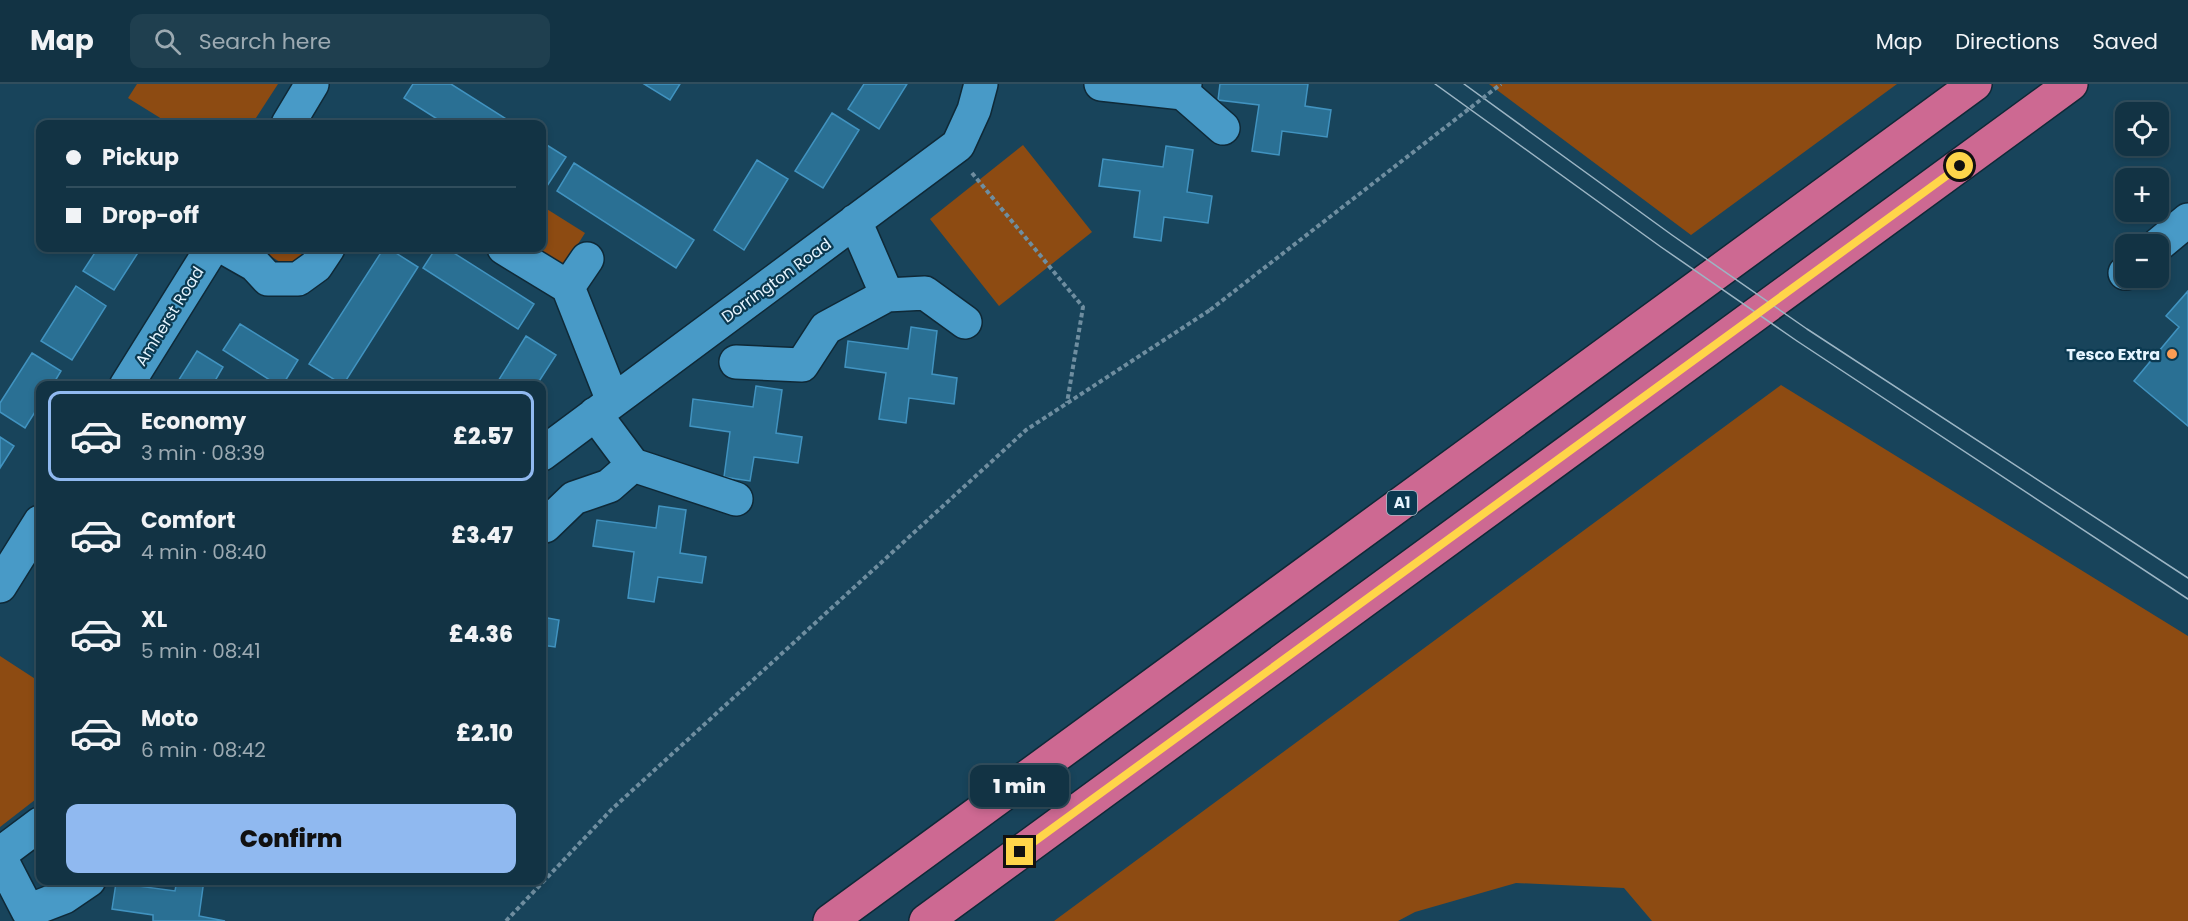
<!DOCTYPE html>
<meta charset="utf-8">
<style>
body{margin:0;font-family:Poppins,sans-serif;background:#1f3f4f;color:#f1f3f6;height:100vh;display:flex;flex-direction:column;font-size:22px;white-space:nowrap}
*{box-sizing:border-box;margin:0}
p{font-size:20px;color:#9caab2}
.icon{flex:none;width:33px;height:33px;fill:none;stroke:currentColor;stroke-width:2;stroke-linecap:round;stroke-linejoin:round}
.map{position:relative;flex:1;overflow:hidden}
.drawer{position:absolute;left:36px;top:297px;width:510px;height:504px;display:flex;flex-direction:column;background:#123344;border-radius:12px;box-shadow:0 3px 9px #0003,0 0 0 2px #314e5d}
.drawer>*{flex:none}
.guide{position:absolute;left:36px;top:36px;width:510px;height:132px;border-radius:12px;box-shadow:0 3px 9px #0003,0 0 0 2px #314e5d;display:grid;align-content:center;height:132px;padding:0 30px;background:#123344}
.fabs{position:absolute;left:2115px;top:18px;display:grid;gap:12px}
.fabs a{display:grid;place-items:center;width:54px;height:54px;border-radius:12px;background:#123344;box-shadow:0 3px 9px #0003,0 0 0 2px #314e5d;font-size:30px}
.end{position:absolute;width:27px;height:27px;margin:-14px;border:8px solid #ffd54a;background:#111;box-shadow:0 0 0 3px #111}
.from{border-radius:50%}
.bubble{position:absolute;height:42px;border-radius:12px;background:#123344;box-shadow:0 3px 9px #0003,0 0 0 2px #314e5d;font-size:20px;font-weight:800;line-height:42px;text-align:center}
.guide b{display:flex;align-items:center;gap:21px;height:57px;font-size:22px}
.guide b+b{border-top:2px solid #314e5d}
.guide i{width:15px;height:15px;background:#f1f3f6}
ul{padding:10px 0 0;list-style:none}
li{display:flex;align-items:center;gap:18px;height:90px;margin:0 12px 9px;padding:0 18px;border:3px solid transparent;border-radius:12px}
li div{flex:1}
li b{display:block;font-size:22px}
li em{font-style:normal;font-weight:800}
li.on{border-color:#90b9f0}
li>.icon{width:54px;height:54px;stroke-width:1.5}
.cta{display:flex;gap:12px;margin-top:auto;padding:12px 30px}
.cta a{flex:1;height:69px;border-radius:12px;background:#90b9f0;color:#111;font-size:24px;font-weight:800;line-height:69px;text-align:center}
header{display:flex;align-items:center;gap:36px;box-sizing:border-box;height:84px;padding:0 30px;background:#123344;border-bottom:2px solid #314e5d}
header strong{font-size:28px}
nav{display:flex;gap:33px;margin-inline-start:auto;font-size:21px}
.search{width:420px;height:54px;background:#1f3f4f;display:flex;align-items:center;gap:15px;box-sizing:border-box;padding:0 21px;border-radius:12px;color:#9caab2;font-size:22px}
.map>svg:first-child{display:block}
.green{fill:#8d4b12}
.building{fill:#2a7094;stroke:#4193c0;stroke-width:1.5}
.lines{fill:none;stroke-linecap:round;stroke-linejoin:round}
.minor-casing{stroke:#0f2937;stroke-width:36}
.highway-casing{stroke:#0f2937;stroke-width:36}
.path{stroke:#6f8ea0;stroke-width:4;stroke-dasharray:4.5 3;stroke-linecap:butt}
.minor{stroke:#489ac7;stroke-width:33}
.highway{stroke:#cd6992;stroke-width:33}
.tram{stroke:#9cb5c4;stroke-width:1.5}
.path-bridge{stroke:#6f8ea0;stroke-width:4;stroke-dasharray:4.5 3;stroke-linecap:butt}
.route{stroke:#ffd54a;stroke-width:8}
.poi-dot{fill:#fd9d54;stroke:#0b3950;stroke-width:2}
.labels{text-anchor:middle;stroke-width:4.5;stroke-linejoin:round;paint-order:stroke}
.shield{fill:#0b3950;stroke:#a4bdca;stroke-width:1.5}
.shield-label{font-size:15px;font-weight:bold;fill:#e6f5ff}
.street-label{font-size:16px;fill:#e6f5ff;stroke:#0b3950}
.poi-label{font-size:16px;font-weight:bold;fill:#e6f5ff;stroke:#0b3950;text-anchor:end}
</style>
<header>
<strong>Map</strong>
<div class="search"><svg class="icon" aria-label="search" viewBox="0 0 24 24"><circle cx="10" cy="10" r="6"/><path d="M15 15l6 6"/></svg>Search here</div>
<nav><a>Map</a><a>Directions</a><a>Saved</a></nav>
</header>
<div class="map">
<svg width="2188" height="837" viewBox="0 0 2188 837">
<rect width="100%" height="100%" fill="#18445b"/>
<path class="green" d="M137,0H278L252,40H170L128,14Z
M1489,0H1897L1691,151Z
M1023,61L1092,148L999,222L930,135Z
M542,122L585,149L561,187L523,164H542Z
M258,164H309L294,187Z
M1781,301L2188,552V837H1652L1624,804L1516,799L1415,828L1398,837H1054Z
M0,572L40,598V712L0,743Z"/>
<path class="building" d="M413,0H451L514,40H445L404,14Z
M644,0H680L670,16Z
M864,0H907L879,45L848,25Z
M1220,0H1308L1305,22L1331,26L1327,53L1282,47L1279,71L1252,67L1259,21L1218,16Z
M832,29L859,46L823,104L795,87Z
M542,58L566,73L545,105L542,102Z
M1166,62L1193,66L1187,108L1212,112L1208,139L1164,133L1161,157L1134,153L1140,107L1099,102L1103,75L1163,83Z
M757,76L788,95L744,166L714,146Z
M574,79L694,156L676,184L557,107Z
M98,164H141L114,206L83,187Z
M384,164H388L418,183L343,301L309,280Z
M436,164H446L534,220L518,245L423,184Z
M76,202L106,222L72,276L41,257Z
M2188,207V342L2134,297L2179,243L2166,232Z
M240,240L298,276L282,302H279L223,266Z
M911,243L937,247L932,290L957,294L954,320L909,314L906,339L879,335L886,289L845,283L848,257L908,265Z
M526,252L556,271L536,302H495Z
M197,267L223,283L212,302H175Z
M32,269L61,287L52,302H40V320L25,344L0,328V319Z
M756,302L782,306L776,349L802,353L798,379L754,373L750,397L724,393L730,348L690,342L693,315L753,323Z
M0,353L14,362L0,384Z
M659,422L686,426L680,469L706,473L702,499L658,493L654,518L628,514L634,468L593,462L597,436L656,444Z
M542,533L559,536L555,563L542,561Z
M177,796H204L199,832L225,837H153V831L112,825L116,799L175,807Z"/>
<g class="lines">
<g class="minor-casing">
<path id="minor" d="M1101,0L1183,9
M1185,0L1183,9L1223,44
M288,40L312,0
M855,137L887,211L925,209L965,238
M2158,161L2188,136
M225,164L255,181L268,195H298L316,182L328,164
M504,164L568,203L613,317
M2125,189H2126
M568,203L587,175
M736,278L802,281L826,244L887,211
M126,302L212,164
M595,330L633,381L736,415
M542,370L958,61L974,26L981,0
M545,442L574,414L609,402L633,381
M0,502L40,438
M0,770L40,740
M0,773L28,827L64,813L89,796"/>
</g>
<g class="highway-casing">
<path id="highway" d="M830,837L1975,0
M926,837L2071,0"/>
</g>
<path class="path" d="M972,89L1083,223L1067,319
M506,837L612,725L1026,346L1210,226"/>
<use href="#minor" class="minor"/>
<use href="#highway" class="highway"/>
<path class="tram" d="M1435,0L1661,163L1797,257L2188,515
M1464,0L1672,151L1807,245L2188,494"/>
<path class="path-bridge" d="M1210,226L1501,0"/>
</g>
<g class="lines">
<path class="route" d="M1020,768L1960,82"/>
</g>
<circle class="poi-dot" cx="2172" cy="270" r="6"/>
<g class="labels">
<rect class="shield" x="1387" y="407" width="30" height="24" rx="4.5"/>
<g class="shield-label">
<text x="1402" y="424">A1</text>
</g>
<g class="street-label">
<text transform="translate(776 196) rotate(-36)" y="6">Dorrington Road</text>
<text transform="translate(169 232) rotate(-58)" y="6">Amherst Road</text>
</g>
<g class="poi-label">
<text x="2160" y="276">Tesco Extra</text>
</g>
</g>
</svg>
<div class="fabs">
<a><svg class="icon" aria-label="locate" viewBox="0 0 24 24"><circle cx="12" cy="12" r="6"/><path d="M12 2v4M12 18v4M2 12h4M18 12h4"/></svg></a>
<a>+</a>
<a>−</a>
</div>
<i class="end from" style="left:1960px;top:82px"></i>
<i class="end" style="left:1020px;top:768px"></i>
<div class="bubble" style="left:970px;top:681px;width:99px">1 min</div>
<div class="guide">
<b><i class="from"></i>Pickup</b>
<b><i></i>Drop-off</b>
</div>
<section class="drawer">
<ul>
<li class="on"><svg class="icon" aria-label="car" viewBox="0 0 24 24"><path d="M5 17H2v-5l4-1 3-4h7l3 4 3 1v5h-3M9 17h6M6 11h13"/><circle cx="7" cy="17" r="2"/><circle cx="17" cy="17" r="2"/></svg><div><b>Economy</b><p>3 min · 08:39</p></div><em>£2.57</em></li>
<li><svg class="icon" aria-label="car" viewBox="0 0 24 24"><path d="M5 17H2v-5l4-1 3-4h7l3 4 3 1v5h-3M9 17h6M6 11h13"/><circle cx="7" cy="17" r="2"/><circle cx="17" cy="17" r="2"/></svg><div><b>Comfort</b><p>4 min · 08:40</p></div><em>£3.47</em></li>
<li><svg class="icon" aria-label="car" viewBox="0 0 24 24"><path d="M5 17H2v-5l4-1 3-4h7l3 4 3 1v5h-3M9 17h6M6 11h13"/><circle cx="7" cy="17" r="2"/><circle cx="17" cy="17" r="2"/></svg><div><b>XL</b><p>5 min · 08:41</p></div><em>£4.36</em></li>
<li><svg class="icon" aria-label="car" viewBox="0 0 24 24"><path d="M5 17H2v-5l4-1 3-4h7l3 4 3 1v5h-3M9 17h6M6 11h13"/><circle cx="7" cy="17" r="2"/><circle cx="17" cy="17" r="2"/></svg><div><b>Moto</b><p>6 min · 08:42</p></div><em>£2.10</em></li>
</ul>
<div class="cta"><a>Confirm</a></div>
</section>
</div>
